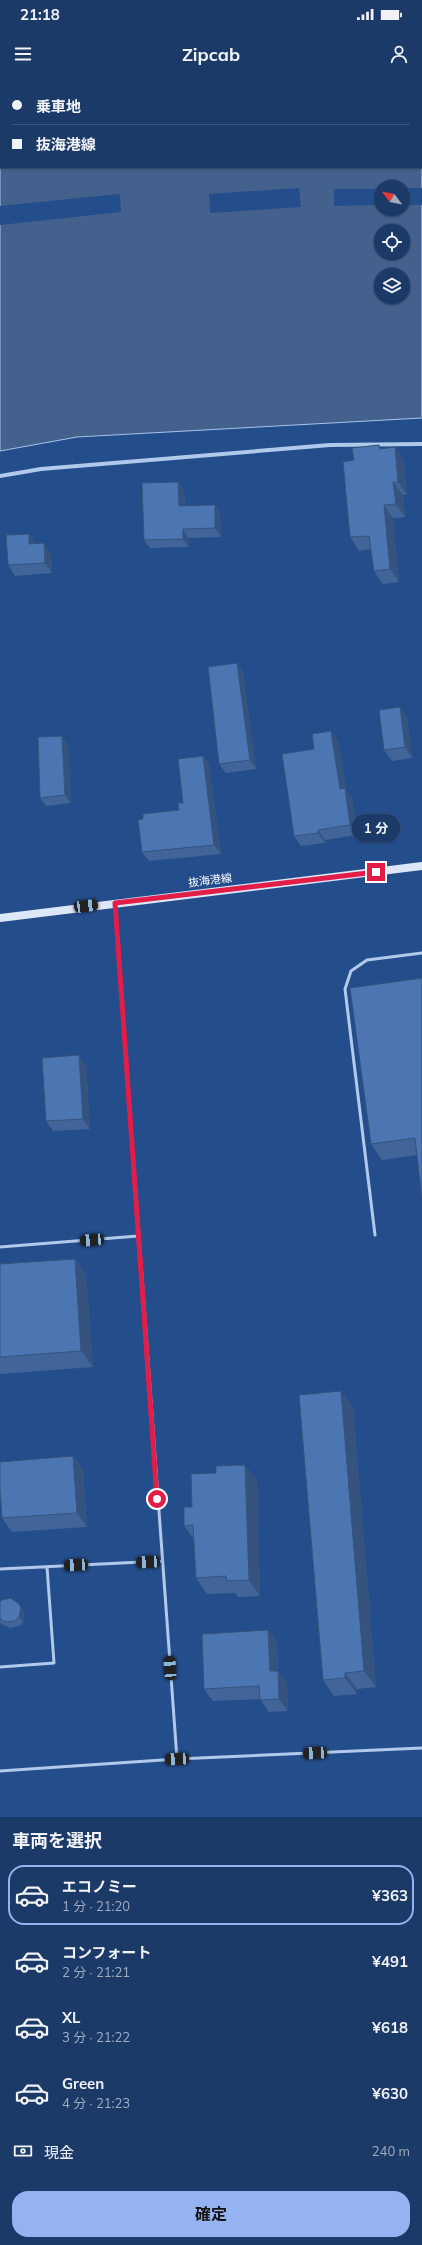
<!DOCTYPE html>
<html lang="ja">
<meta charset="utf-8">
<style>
body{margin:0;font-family:Mulish,"Noto Sans JP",sans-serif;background:#24416e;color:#f1f3f6;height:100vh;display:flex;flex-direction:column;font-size:15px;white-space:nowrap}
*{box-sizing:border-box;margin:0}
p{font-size:13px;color:#a0adc0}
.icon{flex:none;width:22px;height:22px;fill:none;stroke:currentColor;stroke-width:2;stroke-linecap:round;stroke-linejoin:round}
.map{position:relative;height:1737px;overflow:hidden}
.side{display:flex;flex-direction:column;background:#1b3a68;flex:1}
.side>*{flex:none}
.guide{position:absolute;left:0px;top:0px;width:422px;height:88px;box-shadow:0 1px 3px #0004,0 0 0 1px #39547c;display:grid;align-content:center;height:88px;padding:0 12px;background:#1b3a68}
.needle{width:26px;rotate:302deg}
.tools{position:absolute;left:374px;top:100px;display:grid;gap:8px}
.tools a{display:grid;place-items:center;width:36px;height:36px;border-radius:50%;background:#1b3a68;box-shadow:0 1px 3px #0004,0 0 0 1px #39547c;font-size:20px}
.end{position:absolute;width:18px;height:18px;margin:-9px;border:5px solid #e11d48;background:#fff;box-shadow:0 0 0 2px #fff}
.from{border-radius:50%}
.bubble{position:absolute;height:28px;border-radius:14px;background:#1b3a68;box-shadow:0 1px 3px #0004,0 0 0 1px #39547c;font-size:13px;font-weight:700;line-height:28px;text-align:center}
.car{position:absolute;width:12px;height:24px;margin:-12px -6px;border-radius:5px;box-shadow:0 0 3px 1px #0007;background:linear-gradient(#222 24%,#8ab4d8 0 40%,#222 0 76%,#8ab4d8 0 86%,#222 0)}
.guide b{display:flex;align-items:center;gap:14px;height:38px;font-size:15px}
.guide b+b{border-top:1px solid #39547c}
.guide i{width:10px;height:10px;background:#f1f3f6}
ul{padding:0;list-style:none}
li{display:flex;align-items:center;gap:12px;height:60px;margin:0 8px 6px;padding:0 4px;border:2px solid transparent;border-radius:16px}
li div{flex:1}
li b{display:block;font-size:15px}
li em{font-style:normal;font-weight:700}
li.current{border-color:#95b2f1}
li>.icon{width:36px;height:36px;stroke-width:1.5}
h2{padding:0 12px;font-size:18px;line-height:48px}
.pay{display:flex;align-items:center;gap:10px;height:44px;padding:0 12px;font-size:15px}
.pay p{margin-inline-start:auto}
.cta{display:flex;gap:8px;margin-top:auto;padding:8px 12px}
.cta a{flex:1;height:46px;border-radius:16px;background:#95b2f1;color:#111;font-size:16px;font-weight:700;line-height:46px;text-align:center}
.status{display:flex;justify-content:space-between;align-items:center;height:28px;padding:0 20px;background:#1b3a68;direction:ltr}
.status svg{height:11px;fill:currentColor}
header{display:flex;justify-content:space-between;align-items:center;height:52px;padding:0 12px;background:#1b3a68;font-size:18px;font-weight:700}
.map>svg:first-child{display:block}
.water{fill:#44618d;stroke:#a6c3eb;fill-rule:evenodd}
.pier{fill:#244d8b}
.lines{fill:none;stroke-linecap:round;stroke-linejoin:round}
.service{stroke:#b1c9ea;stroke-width:3}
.minor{stroke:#b1c9ea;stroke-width:4}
.secondary{stroke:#dce7f8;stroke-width:8}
.wall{fill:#416599}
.shaded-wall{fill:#35537d}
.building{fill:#4c76b2;stroke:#35537d}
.route{stroke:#e11d48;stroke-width:5}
.labels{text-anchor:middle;stroke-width:3;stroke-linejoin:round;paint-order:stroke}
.street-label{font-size:11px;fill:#fff;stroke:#244d8b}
</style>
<div class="status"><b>21:18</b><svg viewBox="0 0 49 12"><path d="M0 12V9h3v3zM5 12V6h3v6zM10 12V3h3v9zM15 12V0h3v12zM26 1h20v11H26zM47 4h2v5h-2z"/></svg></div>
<header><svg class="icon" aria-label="menu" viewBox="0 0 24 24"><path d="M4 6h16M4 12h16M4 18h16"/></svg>Zipcab<svg class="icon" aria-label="person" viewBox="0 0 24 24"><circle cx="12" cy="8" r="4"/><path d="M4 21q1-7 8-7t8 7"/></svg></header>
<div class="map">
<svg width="422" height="1737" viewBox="0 0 422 1737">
<rect width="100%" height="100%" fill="#244d8b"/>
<path class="water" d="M0,0H422V338L77,357L0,371ZM1,1H421V87H1ZM381,107H403V129H381ZM381,151H403V173H381ZM381,195H403V217H381Z"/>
<path class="pier" d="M299,108L301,127L210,133L209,114Z
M403,108H422V125H403Z
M334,109H381V125L334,126Z
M120,114L121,132L0,145V126Z"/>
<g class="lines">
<path class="service" d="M115,825L177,1679
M375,1155L345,909L351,891L367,880L422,873
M0,1167L138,1156
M0,1489L162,1481
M0,1587L54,1583L47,1487
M0,1691L177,1679L422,1668"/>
<path class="minor" d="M0,396L41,389L330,365L422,364"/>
<path class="secondary" d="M0,838L422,786"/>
</g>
<path class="wall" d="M395,367L404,381L407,415H403L405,437L393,438L399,502L383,504L374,491L371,469L359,471L350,457L382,369Z
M178,402L184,410L185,426L215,425L220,433L221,457L188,458L189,467L150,468L144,460Z
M36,464L51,473L52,493L15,496L8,485Z
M237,583L243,593L256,689L226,693L219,684Z
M407,637L412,678L392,681L384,670Z
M331,651L338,661L346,710L352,718L357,755L325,760V763L301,766L294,756L314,669Z
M68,665L71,723L46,726L40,718Z
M203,676L209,685L221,774L149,781L142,772L179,730Z
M422,898L417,1075L382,1080L371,1064Z
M86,985L90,1049L53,1051L46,1041Z
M75,1179L86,1195L93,1287L0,1294V1184Z
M353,1327L376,1607L357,1609V1614L334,1616L323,1600Z
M73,1376L83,1390L87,1447L12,1452L2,1438Z
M245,1385L257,1401L260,1516L238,1517L235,1513L207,1514L196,1498L194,1459L184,1446L192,1427L216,1393Z
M0,1522L19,1524L22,1529L24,1533L23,1543L19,1546L10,1548L0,1543Z
M268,1550L277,1563L278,1591L287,1603L288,1631L269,1632L260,1619L213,1621L204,1609Z"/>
<path class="shaded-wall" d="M395,367L404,381L407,415L398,402Z
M178,402L184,410L185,434L179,426Z
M393,402L403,415L405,437L396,424Z
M215,425L220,433L221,457L215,448Z
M384,425L393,438L399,502L390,489Z
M183,449L188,458L189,467L183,459Z
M29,454L36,464H29Z
M44,463L51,473L52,493L45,483Z
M237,583L243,593L256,689L250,680Z
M400,627L407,637L412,678L405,667Z
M331,651L338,661L346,710L352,718L357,755L350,745L340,709Z
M62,656L68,665L71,723L65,715Z
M203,676L209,685L221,774L214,765Z
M318,750L325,760V763L318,753Z
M79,975L86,985L90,1049L83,1039Z
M75,1179L86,1195L93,1287L81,1271Z
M341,1311L353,1327L376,1607L364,1591Z
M73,1376L83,1390L87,1447L77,1433Z
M245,1385L257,1401L260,1516L249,1500Z
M19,1524L22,1529L24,1533L23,1543L19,1537Z
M268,1550L277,1563L278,1591L287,1603L288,1631L279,1619L270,1591Z
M345,1593L357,1609V1614L345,1598Z"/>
<path class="building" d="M379,365L380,369L395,367L398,402H393L396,424L384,425L390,489L374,491L369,456L350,457L343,382L354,380L352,368Z
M178,402L179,426L215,425V448L183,449V459L144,460L142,403Z
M29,454V464L44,463L45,483L8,485L6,455Z
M237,583L250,680L219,684L208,587Z
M400,627L405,667L384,670L379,630Z
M331,651L340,709L345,708L350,745L318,750V753L294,756L282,674L314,669L312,654Z
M62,656L65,715L40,718L38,657Z
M203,676L214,765L142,772L138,740L143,739V734L179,730L178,723H183L178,679Z
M422,898V1119L415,1058L371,1064L350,908Z
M79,975L83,1039L46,1041L42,978Z
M75,1179L81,1271L0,1277V1184Z
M341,1311L364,1591L345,1593V1598L323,1600L299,1315Z
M73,1376L77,1433L2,1438L0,1410V1382Z
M245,1385L249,1500L227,1501L226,1496L196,1498L193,1445L184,1446V1427H192L191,1394L216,1393V1386Z
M11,1518L19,1524L21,1528L19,1537L15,1541L6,1542L0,1539V1522L2,1520Z
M268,1550L270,1591H278L279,1619L260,1620L259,1606L204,1609L202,1554Z"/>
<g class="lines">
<path class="route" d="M157,1419L115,823L376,792"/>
</g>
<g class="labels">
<g class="street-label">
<text transform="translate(210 800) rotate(-7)" y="4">抜海港線</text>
</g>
</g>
</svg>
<div class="tools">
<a><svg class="needle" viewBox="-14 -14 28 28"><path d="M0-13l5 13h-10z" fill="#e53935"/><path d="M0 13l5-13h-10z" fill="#a0adc0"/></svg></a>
<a><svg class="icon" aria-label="locate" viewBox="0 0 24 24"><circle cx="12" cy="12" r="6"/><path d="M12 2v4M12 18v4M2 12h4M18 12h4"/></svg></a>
<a><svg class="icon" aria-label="layers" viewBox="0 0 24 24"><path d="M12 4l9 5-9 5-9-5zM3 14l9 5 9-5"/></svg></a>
</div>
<i class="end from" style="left:157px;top:1419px"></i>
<i class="end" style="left:376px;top:792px"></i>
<div class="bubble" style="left:352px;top:734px;width:48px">1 分</div>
<i class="car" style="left:86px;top:826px;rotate:83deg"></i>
<i class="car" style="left:92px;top:1160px;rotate:266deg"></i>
<i class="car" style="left:148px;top:1482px;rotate:267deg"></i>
<i class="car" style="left:76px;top:1485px;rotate:267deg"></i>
<i class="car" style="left:170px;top:1588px;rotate:356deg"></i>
<i class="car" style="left:315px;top:1673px;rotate:267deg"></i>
<i class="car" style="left:177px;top:1679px;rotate:267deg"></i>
<div class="guide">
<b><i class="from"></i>乗車地</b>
<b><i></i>抜海港線</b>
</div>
</div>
<section class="side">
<h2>車両を選択</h2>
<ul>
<li class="current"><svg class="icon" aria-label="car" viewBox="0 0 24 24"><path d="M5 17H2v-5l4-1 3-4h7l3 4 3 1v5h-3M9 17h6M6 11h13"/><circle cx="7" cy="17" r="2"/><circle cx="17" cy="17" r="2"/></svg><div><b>エコノミー</b><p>1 分 · 21:20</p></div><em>¥363</em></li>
<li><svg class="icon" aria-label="car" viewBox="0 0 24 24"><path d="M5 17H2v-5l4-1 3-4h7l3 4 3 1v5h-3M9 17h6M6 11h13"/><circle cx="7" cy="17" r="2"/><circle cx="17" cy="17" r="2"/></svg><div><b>コンフォート</b><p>2 分 · 21:21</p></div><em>¥491</em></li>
<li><svg class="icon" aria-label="car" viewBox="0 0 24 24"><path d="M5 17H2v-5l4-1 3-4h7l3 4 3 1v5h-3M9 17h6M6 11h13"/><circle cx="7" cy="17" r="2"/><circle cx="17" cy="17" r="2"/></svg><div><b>XL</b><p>3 分 · 21:22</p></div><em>¥618</em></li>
<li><svg class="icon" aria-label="car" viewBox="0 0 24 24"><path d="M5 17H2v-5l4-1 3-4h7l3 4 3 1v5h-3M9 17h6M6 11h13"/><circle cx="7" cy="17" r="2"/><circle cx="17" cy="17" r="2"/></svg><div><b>Green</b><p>4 分 · 21:23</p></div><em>¥630</em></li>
</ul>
<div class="pay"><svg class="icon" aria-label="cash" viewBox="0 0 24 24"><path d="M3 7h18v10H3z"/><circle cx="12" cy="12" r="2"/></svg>現金<p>240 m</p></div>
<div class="cta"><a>確定</a></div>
</section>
